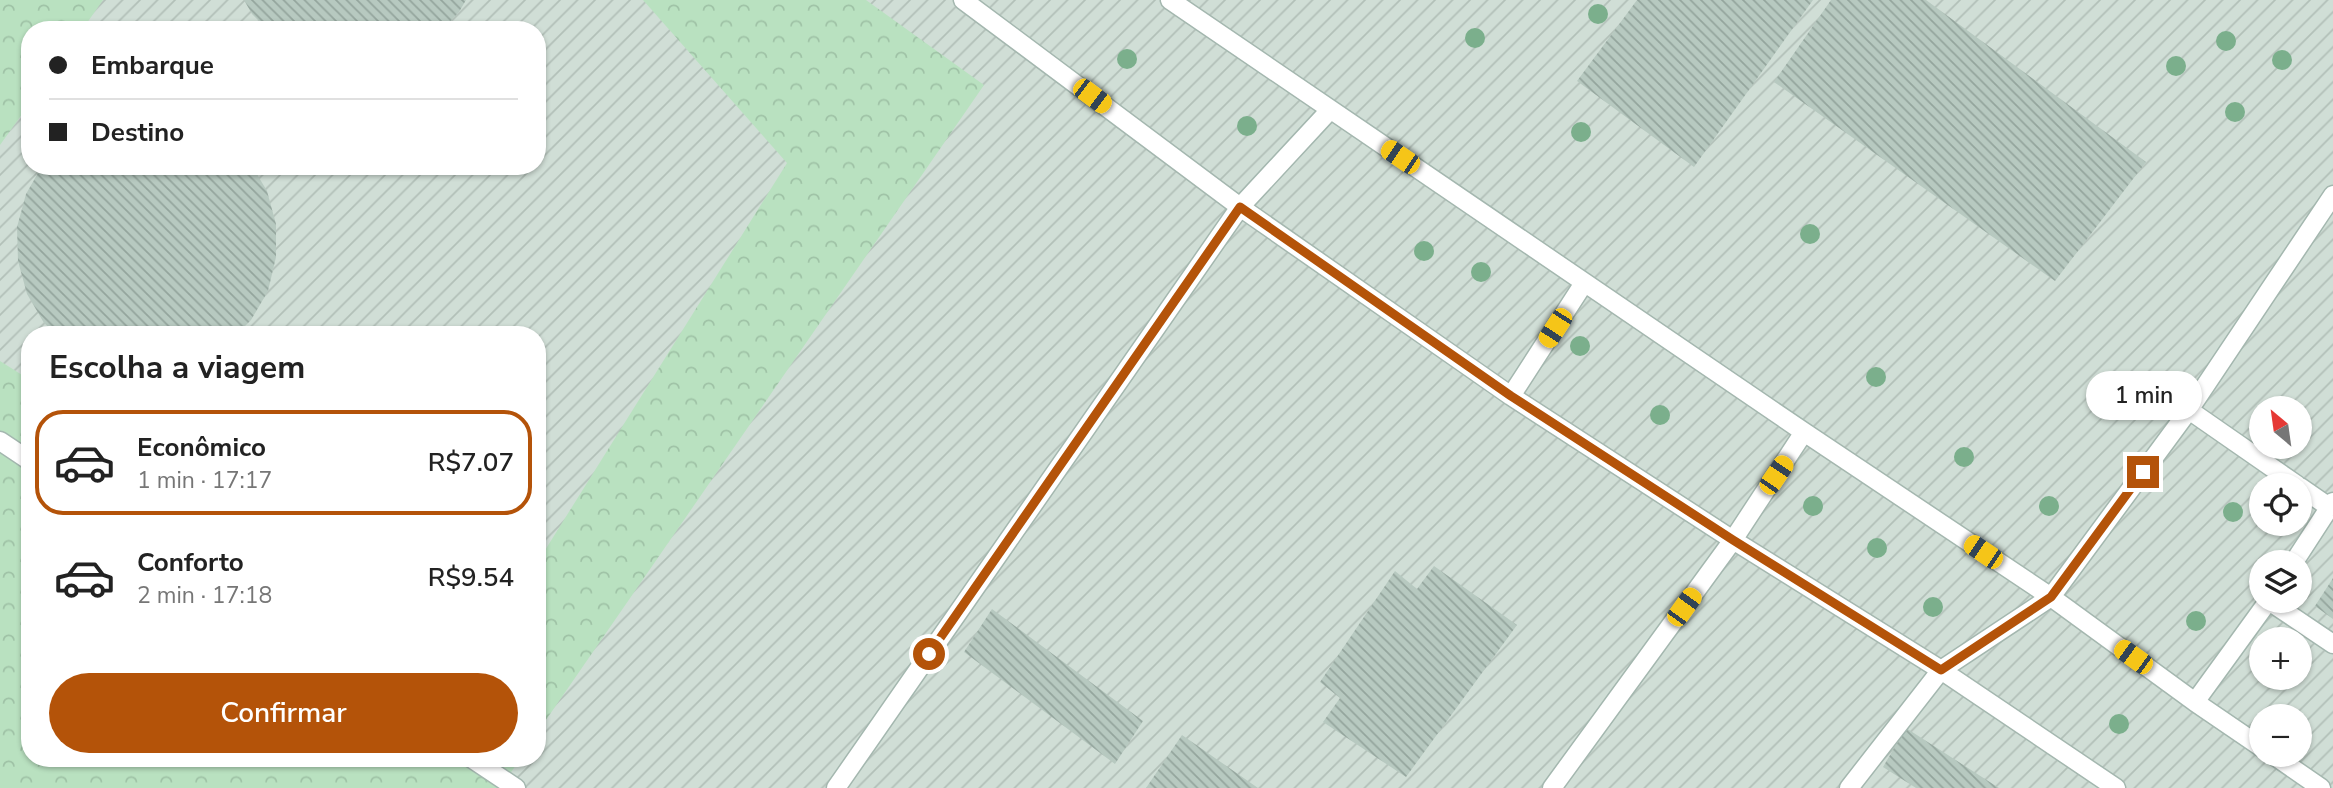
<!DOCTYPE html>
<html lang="pt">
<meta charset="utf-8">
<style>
body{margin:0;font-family:"Nunito Sans",sans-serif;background:#f6f6f6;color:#222;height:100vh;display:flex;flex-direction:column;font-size:26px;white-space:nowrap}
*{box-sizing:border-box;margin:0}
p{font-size:23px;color:#767676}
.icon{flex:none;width:38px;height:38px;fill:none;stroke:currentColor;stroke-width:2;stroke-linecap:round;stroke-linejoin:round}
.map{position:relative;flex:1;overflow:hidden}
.sheet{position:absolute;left:21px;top:326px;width:525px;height:441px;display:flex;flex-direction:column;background:#fff;border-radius:28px;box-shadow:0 2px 5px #0004}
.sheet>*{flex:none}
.guide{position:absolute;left:21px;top:21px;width:525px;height:154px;border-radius:28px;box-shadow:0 2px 5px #0004;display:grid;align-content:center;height:154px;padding:0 28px;background:#fff}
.needle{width:46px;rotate:331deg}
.fabs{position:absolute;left:2249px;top:396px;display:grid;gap:14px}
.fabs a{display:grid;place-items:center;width:63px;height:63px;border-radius:50%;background:#fff;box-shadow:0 2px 5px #0004;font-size:35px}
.end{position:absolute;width:32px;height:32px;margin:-16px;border:9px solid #b45309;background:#fff;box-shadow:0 0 0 4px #fff}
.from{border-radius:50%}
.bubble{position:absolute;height:49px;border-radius:24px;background:#fff;box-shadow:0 2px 5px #0004;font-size:23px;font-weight:600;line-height:49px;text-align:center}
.car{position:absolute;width:21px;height:42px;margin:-21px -10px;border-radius:9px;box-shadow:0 0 5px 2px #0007;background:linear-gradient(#f5c518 24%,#345 0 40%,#f5c518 0 76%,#345 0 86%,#f5c518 0)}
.guide b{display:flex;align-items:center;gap:24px;height:66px;font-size:26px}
.guide b+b{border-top:2px solid #e0e0e0}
.guide i{width:18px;height:18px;background:#222}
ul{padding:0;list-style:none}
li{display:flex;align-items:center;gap:21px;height:105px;margin:0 14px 10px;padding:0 14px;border:4px solid transparent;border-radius:28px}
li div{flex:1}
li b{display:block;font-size:26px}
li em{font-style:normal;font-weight:600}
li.active{border-color:#b45309}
li>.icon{width:63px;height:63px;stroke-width:1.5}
h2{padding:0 28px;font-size:32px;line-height:84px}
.cta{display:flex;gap:14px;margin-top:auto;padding:14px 28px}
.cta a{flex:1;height:80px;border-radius:42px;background:#b45309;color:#fff;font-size:28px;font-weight:600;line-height:80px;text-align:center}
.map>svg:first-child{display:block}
.industrial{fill:url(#industrial-furrows);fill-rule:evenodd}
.forest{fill:url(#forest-crowns)}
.building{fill:url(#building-back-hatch)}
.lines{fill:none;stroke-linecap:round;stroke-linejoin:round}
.lane-casing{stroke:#a4b7af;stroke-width:21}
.lane{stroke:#fff;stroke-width:18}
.tree{fill:#7baf8c}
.route{stroke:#b45309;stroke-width:9}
</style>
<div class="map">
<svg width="2333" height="788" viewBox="0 0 2333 788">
<defs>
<pattern id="industrial-furrows" width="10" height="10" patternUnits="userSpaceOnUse" patternTransform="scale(1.75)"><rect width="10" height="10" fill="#d0ded6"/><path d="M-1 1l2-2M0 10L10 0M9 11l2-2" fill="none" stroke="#b2c0b8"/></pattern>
<pattern id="forest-crowns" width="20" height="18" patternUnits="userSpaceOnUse" patternTransform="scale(1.75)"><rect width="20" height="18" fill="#b9e1c0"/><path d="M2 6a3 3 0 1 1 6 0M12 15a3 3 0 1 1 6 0" fill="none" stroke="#9fc2a6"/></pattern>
<pattern id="building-back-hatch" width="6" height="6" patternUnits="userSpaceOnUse" patternTransform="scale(1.75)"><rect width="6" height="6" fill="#b7c9c0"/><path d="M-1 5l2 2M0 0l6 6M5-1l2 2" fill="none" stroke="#94a59d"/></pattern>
</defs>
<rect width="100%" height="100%" fill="#e2eee8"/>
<path class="industrial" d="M0,0H2333V788H0ZM30,30H537V166H30ZM30,334H537V758H30ZM2261,408H2300V446H2261ZM2261,485H2300V523H2261ZM2261,562H2300V600H2261ZM2261,639H2300V677H2261ZM2261,716H2300V754H2261Z"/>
<path class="forest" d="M0,0H103L82,30H30V103L0,145Z
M643,0H866L984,85L537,733V563L787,163Z
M0,361L30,380V758H521L500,788H0Z"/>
<path class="building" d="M244,0H466L459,12L442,30H268L252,14Z
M1637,0H1813L1694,167L1577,81Z
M1831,0H1926L2146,162L2055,281L1774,82Z
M42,166H252L267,191L276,224V257L268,291L251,320L237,334H56L44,323L27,294L18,261L17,227L26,194Z
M1434,566L1517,625L1406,777L1323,722L1340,698L1320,682L1395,571L1417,589Z
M2333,578V619L2315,606Z
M992,609L1143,721L1115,764L964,652Z
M1906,728L1999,788H1916L1883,767Z
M1182,735L1258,788H1146Z"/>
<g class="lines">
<g class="lane-casing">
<path id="lane" d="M963,0L1240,207L1511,396L1733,540L1941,670L2116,788
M1170,0L1804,432L2051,597L2195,702L2261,747
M1511,396L1584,283
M2189,410L2297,485
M0,441L30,461
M2300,487L2329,507
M2294,562L2333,502
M2269,601L2333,644
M2195,702L2269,600
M2272,754L2321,788
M471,758L516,788
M836,788L1240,207L1330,110
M1552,788L1733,540L1804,432
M1849,788L1941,670L2051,597L2189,410L2333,195"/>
</g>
<use href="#lane" class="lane"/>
</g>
<g class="tree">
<circle cx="1598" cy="14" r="10"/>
<circle cx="1475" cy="38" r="10"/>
<circle cx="2226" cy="41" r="10"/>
<circle cx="1127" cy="59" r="10"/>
<circle cx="2282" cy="60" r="10"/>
<circle cx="2176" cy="66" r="10"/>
<circle cx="2235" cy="112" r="10"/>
<circle cx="1247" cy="126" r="10"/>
<circle cx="1581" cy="132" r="10"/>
<circle cx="1810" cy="234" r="10"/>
<circle cx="1424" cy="251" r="10"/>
<circle cx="1481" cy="272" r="10"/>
<circle cx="1580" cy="346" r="10"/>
<circle cx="1876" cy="377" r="10"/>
<circle cx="1660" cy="415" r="10"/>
<circle cx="1964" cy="457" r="10"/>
<circle cx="1813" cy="506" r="10"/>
<circle cx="2049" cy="506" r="10"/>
<circle cx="2233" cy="512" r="10"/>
<circle cx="1877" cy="548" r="10"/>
<circle cx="1933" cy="607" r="10"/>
<circle cx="2196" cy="621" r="10"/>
<circle cx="2119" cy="724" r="10"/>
</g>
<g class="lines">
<path class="route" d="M929,654L1240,207L1511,396L1733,540L1941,670L2051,597L2143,472"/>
</g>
</svg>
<div class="fabs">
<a><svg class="needle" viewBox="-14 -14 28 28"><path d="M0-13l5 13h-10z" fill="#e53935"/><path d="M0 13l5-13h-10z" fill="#767676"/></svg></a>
<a><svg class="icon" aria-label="locate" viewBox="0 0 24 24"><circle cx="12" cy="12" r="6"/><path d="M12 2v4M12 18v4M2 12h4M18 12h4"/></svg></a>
<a><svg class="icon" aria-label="layers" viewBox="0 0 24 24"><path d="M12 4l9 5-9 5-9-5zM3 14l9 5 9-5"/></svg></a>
<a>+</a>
<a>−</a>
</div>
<i class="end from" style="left:929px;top:654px"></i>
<i class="end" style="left:2143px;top:472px"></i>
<div class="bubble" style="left:2086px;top:371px;width:116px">1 min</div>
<i class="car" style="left:1092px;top:96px;rotate:127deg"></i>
<i class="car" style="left:1400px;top:157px;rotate:304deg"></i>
<i class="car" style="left:1555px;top:328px;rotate:213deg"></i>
<i class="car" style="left:1776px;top:475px;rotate:34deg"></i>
<i class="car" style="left:1983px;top:552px;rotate:304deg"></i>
<i class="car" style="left:1684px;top:607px;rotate:36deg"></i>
<i class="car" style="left:2133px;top:657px;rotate:306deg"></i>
<div class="guide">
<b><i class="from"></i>Embarque</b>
<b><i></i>Destino</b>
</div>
<section class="sheet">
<h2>Escolha a viagem</h2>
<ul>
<li class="active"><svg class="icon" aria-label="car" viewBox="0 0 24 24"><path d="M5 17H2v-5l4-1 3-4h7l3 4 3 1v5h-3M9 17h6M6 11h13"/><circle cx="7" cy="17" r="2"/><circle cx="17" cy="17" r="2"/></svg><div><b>Econômico</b><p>1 min · 17:17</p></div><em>R$7.07</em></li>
<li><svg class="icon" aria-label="car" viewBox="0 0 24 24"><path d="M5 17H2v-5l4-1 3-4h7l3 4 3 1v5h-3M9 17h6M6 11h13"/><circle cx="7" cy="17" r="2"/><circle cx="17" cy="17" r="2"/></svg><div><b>Conforto</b><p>2 min · 17:18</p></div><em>R$9.54</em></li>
</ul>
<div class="cta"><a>Confirmar</a></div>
</section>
</div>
